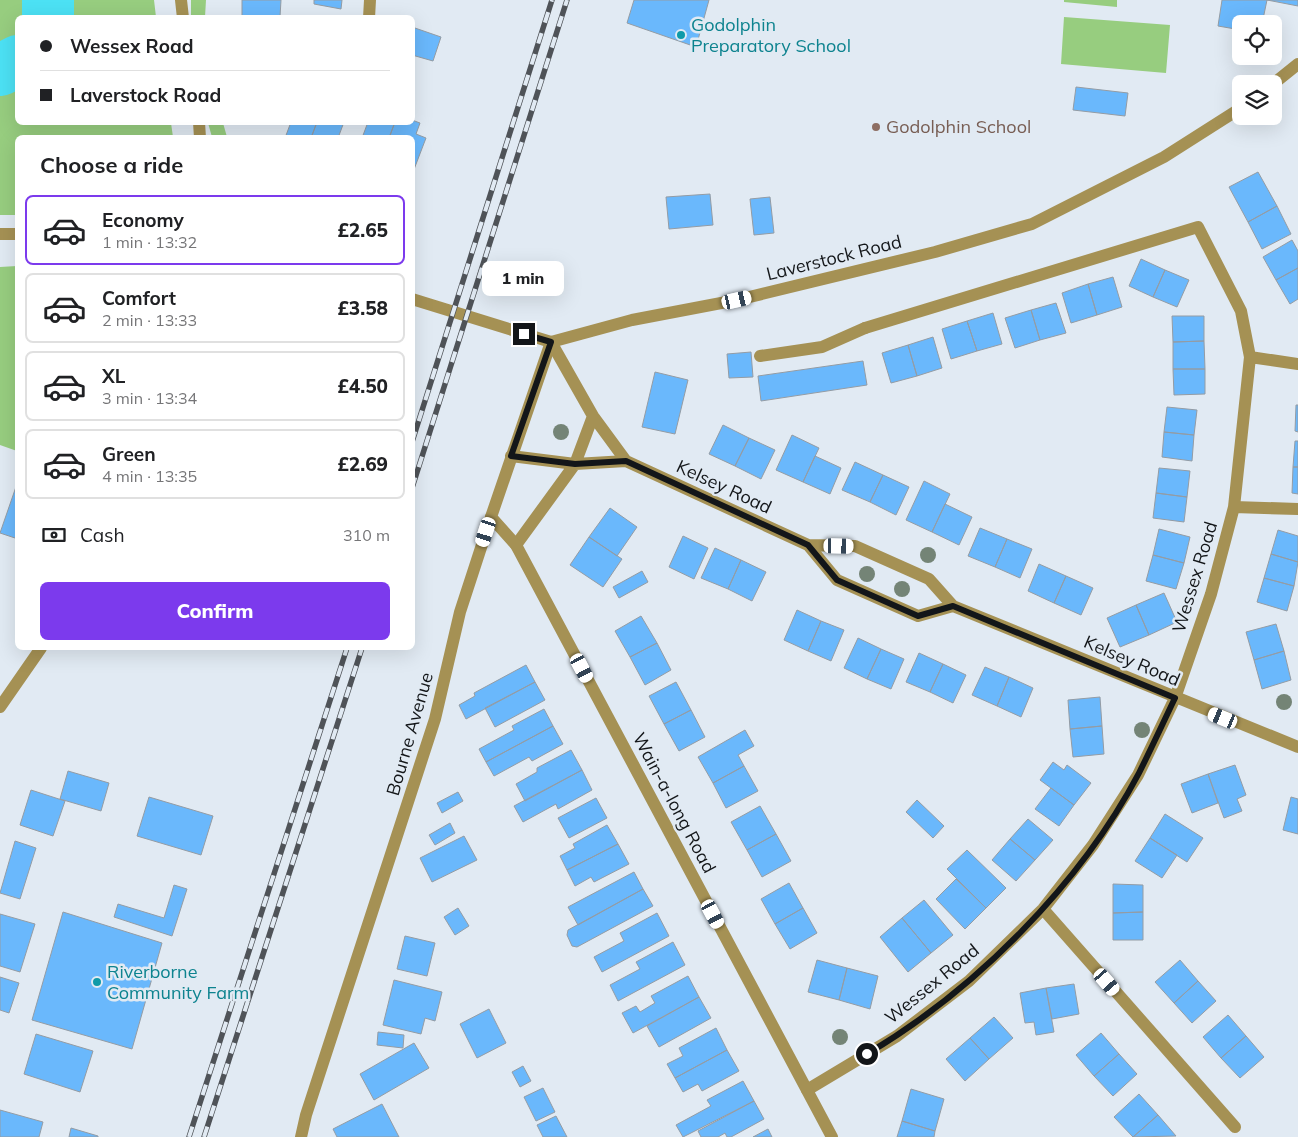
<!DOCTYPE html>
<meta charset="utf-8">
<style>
body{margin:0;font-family:Mulish,sans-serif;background:#f2f2f2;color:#202124;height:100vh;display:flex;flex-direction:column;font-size:19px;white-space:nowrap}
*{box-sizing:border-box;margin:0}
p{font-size:16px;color:#757577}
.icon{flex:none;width:28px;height:28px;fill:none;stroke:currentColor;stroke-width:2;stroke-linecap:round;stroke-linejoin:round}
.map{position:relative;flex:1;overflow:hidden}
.panel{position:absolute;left:15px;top:135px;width:400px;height:515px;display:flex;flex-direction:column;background:#fff;border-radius:8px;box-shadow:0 5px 20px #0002}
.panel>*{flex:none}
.guide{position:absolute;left:15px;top:15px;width:400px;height:110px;border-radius:8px;box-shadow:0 5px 20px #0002;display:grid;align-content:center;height:110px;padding:0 25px;background:#fff}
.fabs{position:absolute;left:1232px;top:15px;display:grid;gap:10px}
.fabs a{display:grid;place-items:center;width:50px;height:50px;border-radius:8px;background:#fff;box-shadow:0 5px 20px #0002;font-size:25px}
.end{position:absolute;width:22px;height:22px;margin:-11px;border:6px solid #131619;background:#fff;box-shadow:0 0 0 2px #fff}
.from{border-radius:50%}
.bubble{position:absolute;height:35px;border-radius:8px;background:#fff;box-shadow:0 5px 20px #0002;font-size:16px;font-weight:800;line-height:35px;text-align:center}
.car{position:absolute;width:15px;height:30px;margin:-15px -8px;border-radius:6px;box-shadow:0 0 4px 1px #0007;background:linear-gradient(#fff 24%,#345 0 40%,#fff 0 76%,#345 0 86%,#fff 0)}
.guide b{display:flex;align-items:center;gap:18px;height:48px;font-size:19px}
.guide b+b{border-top:1px solid #e0e0e0}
.guide i{width:12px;height:12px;background:#202124}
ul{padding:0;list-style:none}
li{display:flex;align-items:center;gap:15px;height:70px;margin:0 10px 8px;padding:0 15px;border:2px solid #e0e0e0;border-radius:8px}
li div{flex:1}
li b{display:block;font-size:19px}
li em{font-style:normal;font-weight:800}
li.active{border-color:#7c3aed}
li>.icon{width:45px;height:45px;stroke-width:1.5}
h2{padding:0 25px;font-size:22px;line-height:60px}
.pay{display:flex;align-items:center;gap:12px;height:55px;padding:0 25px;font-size:19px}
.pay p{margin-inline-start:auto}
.cta{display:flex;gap:10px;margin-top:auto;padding:10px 25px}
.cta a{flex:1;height:58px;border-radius:8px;background:#7c3aed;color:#fff;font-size:20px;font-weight:800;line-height:58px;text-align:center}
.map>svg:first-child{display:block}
.green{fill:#97cd7f}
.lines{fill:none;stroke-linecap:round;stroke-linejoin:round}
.river{stroke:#4ce1f4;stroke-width:52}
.building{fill:#6ab8fc;stroke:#949ca4}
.service{stroke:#a59154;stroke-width:12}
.minor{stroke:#a59154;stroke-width:12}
.tertiary{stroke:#a59154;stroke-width:12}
.rail-casing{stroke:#4f5358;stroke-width:5.5}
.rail{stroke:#e1eaf3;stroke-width:4;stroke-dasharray:11;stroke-linecap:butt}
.tree{fill:#748476}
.route{stroke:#131619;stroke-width:6}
.culture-dot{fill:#0f9aa8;stroke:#e1eaf3;stroke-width:2}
.education-dot{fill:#8d6e63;stroke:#e1eaf3;stroke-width:2}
.labels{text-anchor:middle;stroke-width:5;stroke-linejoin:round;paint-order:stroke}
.culture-label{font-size:18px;fill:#0d838f;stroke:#e1eaf3;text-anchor:start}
.education-label{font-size:18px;fill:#785e54;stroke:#e1eaf3;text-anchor:start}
.street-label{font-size:18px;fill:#131619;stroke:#e1eaf3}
</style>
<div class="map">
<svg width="1298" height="1137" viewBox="0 0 1298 1137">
<rect width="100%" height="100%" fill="#e1eaf3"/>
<path class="green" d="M0,0H154L156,17L18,18V122L171,123L173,137L18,138L17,215H0Z
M191,0H206L205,17H191Z
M1064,0H1117V7L1064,2Z
M1064,17L1170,25L1166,73L1061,64Z
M208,123H223L227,137H212Z
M17,266H18L17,451L0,445V267Z"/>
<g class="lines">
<path class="river" d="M48,18V0
M0,70L18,61"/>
</g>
<path class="building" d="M242,0H281L280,17L242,16Z
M314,0H342L341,9L314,4Z
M634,0H709L696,47L627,23Z
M1222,0H1298V6L1267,0L1262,24H1241V30L1218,26Z
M412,27L441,37L433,61L412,55Z
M1076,87L1128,93L1125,116L1073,110Z
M412,120L420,123L416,134L426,138L413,172L412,138H389L395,122H412Z
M291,122H317L311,138H285Z
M317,122H344L338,138H311Z
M368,122H395L389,138H362Z
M1258,172L1277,206L1248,222L1229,187Z
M710,194L713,225L669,229L666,197Z
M770,197L774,233L754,235L750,199Z
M1277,206L1291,234L1262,249L1248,222Z
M1292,240L1298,251V268L1276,280L1263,257Z
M1141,259L1165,270L1153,297L1129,286Z
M1298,268V299L1290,304L1276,280Z
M1165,270L1189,280L1177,307L1153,297Z
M1113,277L1122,307L1097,315L1088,284Z
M1088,284L1097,315L1071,323L1062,293Z
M1056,303L1066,333L1040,340L1031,310Z
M1031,310L1040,340L1015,348L1005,318Z
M993,313L1002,344L977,351L967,321Z
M1172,316H1204V341L1173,342Z
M967,321L977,351L951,359L942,329Z
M933,337L942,368L917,376L908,345Z
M1204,341L1205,369H1173V342Z
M908,345L917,376L891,383L882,353Z
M751,352L753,377L729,378L727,354Z
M863,361L867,385L761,401L758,376Z
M1173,369H1205V394L1174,395Z
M655,372L688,380L675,434L642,427Z
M1296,405H1298V432L1295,431Z
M1167,407L1197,410L1194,435L1164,432Z
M723,425L749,438L735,466L709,454Z
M1164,432L1194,435L1192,461L1162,457Z
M792,435L819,448L803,482L776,470Z
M749,438L775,450L761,479L735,466Z
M1295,441H1298V467H1293Z
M815,456L841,468L830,494L803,482Z
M855,462L883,475L870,502L842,490Z
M1293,467H1298V494L1292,493Z
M1159,468L1190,471L1187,497L1156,493Z
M883,475L909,487L896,515L870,502Z
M18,481V539L0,533Z
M924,481L950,494L932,532L906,520Z
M1156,493L1187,497L1184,522L1153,518Z
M945,504L972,517L959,545L932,532Z
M610,508L637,527L617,556L589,537Z
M980,528L1007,539L995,567L968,556Z
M1159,529L1190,537L1184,563L1153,555Z
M1278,530L1298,536V562L1271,554Z
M683,536L708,548L694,579L669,567Z
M589,537L622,559L603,587L570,565Z
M1007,539L1032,549L1020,578L995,567Z
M715,548L741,560L728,589L701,578Z
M1271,554L1298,562L1294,586L1264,578Z
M1153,555L1184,563L1176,589L1146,581Z
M741,560L766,572L752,601L728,589Z
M1039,564L1066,576L1054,603L1028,591Z
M642,571L648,582L619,598L613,587Z
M1066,576L1093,588L1081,615L1054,603Z
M1264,578L1294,586L1287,611L1257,602Z
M1164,593L1177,622L1149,635L1136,605Z
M1136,605L1149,635L1120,647L1107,618Z
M797,610L821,621L808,651L784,640Z
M641,616L657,643L630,657L615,631Z
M821,621L844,630L831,661L808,651Z
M1276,624L1284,651L1254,660L1246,632Z
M858,638L881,649L867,679L844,668Z
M657,643L671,670L645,685L630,657Z
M881,649L904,659L891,689L867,679Z
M1284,651L1291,680L1262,689L1254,660Z
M919,653L943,664L930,692L906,682Z
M943,664L966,675L953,703L930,692Z
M526,665L535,682L466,719L459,705L475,696L474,693Z
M985,667L1009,677L997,706L972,695Z
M1009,677L1033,688L1021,717L997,706Z
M535,682L545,700L495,727L485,708Z
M676,682L691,710L664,724L649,696Z
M1100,697L1102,726L1070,729L1068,700Z
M544,709L553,726L486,762L479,749L514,730L512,726Z
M691,710L705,737L679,751L664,724Z
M553,726L563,744L532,761L529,757L494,776L486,762Z
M1102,726L1104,754L1073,757L1070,729Z
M745,730L754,746L738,755L744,766L713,783L698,757Z
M571,750L582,770L525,801L516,784L537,772V768Z
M1053,762L1064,770L1067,765L1091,783L1074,805L1040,780Z
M1235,765L1246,795L1237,799L1242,811L1224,818L1208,774Z
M744,766L758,791L726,808L713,783Z
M582,770L592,790L558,809L556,804L523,822L514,806Z
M68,771L109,783L101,811L60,799Z
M1208,774L1218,803L1192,813L1181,784Z
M1051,788L1074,805L1059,826L1035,809Z
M31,790L65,801L53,836L20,825Z
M458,792L463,801L442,813L437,803Z
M149,797L213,816L201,855L137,836Z
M1291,797L1298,799V834L1283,830Z
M596,798L607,818L569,838L558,818Z
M917,800L944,826L933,838L906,812Z
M760,806L776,834L747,850L731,822Z
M1165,814L1203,838L1187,862L1150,838Z
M1028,819L1053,840L1035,860L1010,839Z
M450,823L455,833L435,845L429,835Z
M607,825L618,844L567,870L560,856L575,848L573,844Z
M776,834L791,861L762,877L747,850Z
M464,836L477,860L432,882L420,858Z
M1150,838L1177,855L1162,878L1135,861Z
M1010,839L1035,860L1016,881L992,860Z
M15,841L36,848L20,899L0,893Z
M618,844L629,864L594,882L591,877L575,886L567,870Z
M967,850L1006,888L986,908L947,869Z
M634,872L643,889L578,925L568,907Z
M956,879L986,908L965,929L936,899Z
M789,883L803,908L775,924L761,899Z
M1113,884L1143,885V912L1113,913Z
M174,885L187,889L172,936L114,917L118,904L164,918Z
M643,889L653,906L577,947L572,946L567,935L568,930Z
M924,900L953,935L931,953L902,918Z
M458,908L469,926L455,935L444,917Z
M803,908L817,933L790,949L775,924Z
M63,912L162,943L132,1049L32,1020Z
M1143,912V940H1113V913Z
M657,913L669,936L602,972L594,957L624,941L620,933Z
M0,914L35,924L20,972L0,966Z
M902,918L931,953L908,972L880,937Z
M405,936L435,943L427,976L397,969Z
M673,942L685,965L618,1001L610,985L640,969L636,962Z
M817,960L847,968L839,1000L808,992Z
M1180,960L1198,981L1174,1003L1155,982Z
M847,968L878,976L870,1009L839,1000Z
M688,976L699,997L633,1033L622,1013L636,1006L640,1012L655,1003L651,996Z
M0,977L19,983L9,1013L0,1010Z
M394,980L442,992L435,1021L425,1018L421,1034L383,1025Z
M1198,981L1216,1001L1192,1023L1174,1003Z
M1074,984L1079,1014L1052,1019L1046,988Z
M1046,988L1054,1032L1036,1035L1034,1022L1025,1023L1020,993Z
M699,997L711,1018L659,1047L647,1026Z
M489,1009L506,1043L477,1058L460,1024Z
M1228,1015L1246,1036L1221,1058L1203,1037Z
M994,1017L1013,1038L989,1059L970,1038Z
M716,1028L727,1050L675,1078L667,1064L683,1056L679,1048Z
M378,1032L404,1035L403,1048L377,1045Z
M1101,1033L1119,1054L1094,1076L1076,1055Z
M36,1034L93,1051L80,1092L24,1074Z
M1246,1036L1264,1057L1240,1078L1221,1058Z
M970,1038L989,1059L965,1081L946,1059Z
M414,1043L429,1068L374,1100L360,1074Z
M727,1050L739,1071L702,1091L698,1084L683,1092L675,1078Z
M1119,1054L1137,1074L1113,1096L1094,1076Z
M523,1066L531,1081L520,1087L512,1072Z
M743,1081L754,1101L683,1137L676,1125L711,1106L707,1100Z
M543,1088L555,1112L536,1121L524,1097Z
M911,1089L944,1099L935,1131L902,1121Z
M1139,1094L1158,1115L1133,1137L1114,1117Z
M754,1101L764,1119L731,1137H727L725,1133L718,1137H701L698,1131Z
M382,1104L399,1137H337L333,1129Z
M0,1110L43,1122L39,1137H0Z
M1158,1115L1176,1136L1133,1137Z
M556,1116L567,1137H543L537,1125Z
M902,1121L935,1131L934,1137H897Z
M71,1128L98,1136V1137H69Z
M768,1129L772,1137H753Z"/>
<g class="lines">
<path class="service" d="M369,18L370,0
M760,356L822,347L865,328
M0,707L41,648"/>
<path class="minor" d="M181,0L183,18
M199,122L200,138
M551,342L593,416L626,461
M1250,357L1298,364
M511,456L575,464L626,461L808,545L855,546L929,579L953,606L1298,747
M1234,507L1298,509
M516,545L575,464L593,416
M808,545L837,580L918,616L953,606
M1043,909L1235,1127
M807,1090L897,1036L969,981L1043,909L1093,845L1138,775L1175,698L1211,594L1234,507L1250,357L1241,311L1198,227L865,328
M301,1137L306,1115L435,719L460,612L491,517"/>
<path class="tertiary" d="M1273,84L1298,64
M0,234H18
M412,299L551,342L632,320L737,300L935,252L1032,224L1164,157L1241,108
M551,342L491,517L516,545L832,1137"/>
<g class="rail-casing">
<path id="rail" d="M412,442L552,0
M412,488L567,0
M189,1137L347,648
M204,1137L362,648"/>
</g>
<use href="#rail" class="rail"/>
</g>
<g class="tree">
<circle cx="561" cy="432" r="8"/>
<circle cx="928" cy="555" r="8"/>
<circle cx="867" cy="574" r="8"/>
<circle cx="902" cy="589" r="8"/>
<circle cx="1284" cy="702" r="8"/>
<circle cx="1142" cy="730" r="8"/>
<circle cx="840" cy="1037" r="8"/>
</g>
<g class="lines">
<path class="route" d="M524,334L551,342L511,456L575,464L626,461L808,545L837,580L918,616L953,606L1175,698C1163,723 1151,749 1139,773C1080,885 975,990 867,1054"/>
</g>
<g class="culture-dot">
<circle cx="681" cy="35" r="5"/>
<circle cx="97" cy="982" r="5"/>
</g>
<circle class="education-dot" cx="876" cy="127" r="5"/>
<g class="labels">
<g class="culture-label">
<text x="691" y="31">Godolphin<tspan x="691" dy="21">Preparatory School</tspan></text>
<text x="107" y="978">Riverborne<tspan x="107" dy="21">Community Farm</tspan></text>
</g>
<g class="education-label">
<text x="886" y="133">Godolphin School</text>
</g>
<g class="street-label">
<text transform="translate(834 258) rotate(-14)" y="6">Laverstock Road</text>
<text transform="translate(724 487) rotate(25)" y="6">Kelsey Road</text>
<text transform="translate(1195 577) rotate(-73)" y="6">Wessex Road</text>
<text transform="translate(1132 661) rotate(23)" y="6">Kelsey Road</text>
<text transform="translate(410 734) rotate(-74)" y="6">Bourne Avenue</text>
<text transform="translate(674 803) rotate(62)" y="6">Wain-a-long Road</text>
<text transform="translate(932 984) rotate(-39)" y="6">Wessex Road</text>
</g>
</g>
</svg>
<div class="fabs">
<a><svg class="icon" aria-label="locate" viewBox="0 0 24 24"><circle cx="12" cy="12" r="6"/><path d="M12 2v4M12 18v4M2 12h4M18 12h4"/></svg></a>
<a><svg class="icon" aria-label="layers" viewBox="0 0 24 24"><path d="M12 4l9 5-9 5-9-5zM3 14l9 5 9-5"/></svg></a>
</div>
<i class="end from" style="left:867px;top:1054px"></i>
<i class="end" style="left:524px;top:334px"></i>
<div class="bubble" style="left:482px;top:261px;width:82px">1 min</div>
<i class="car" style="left:737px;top:300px;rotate:77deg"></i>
<i class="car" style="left:486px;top:532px;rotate:198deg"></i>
<i class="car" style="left:839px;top:546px;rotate:91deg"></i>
<i class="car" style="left:582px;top:668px;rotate:152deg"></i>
<i class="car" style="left:1223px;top:718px;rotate:292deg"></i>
<i class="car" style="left:713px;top:914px;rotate:152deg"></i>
<i class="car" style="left:1107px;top:982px;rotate:139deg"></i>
<div class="guide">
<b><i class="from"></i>Wessex Road</b>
<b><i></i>Laverstock Road</b>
</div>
<section class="panel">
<h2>Choose a ride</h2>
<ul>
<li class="active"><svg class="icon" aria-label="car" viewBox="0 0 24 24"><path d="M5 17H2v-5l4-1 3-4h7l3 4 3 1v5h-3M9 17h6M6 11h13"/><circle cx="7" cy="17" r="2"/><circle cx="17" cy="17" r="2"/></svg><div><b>Economy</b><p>1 min · 13:32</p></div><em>£2.65</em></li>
<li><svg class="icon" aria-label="car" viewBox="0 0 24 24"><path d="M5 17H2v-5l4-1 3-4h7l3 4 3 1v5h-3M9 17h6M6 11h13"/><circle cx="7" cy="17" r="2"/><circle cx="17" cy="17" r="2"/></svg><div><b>Comfort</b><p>2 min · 13:33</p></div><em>£3.58</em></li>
<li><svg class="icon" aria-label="car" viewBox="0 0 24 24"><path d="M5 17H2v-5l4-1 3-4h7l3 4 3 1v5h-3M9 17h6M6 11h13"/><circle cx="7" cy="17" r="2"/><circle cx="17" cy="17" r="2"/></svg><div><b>XL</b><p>3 min · 13:34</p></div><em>£4.50</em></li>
<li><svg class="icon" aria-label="car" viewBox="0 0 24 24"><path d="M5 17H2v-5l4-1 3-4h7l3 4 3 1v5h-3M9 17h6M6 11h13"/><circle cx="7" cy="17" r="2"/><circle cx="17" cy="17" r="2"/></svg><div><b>Green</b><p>4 min · 13:35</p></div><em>£2.69</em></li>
</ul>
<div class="pay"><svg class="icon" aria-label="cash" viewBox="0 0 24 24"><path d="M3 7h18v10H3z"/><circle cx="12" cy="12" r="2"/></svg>Cash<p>310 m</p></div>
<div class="cta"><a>Confirm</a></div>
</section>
</div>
